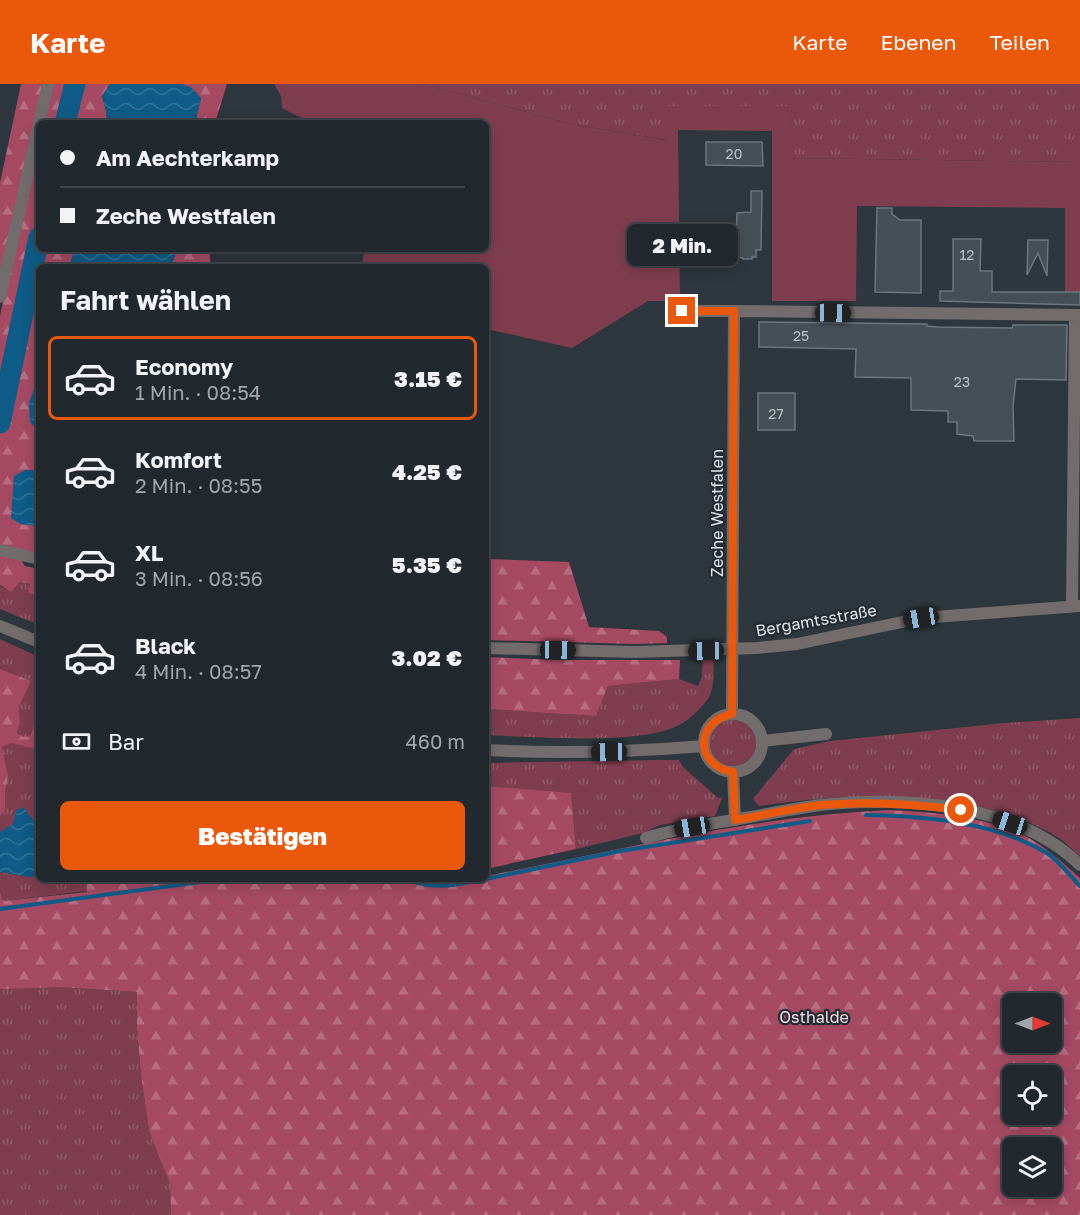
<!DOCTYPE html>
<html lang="de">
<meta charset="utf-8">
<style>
body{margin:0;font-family:"Golos Text",sans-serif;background:#2e353a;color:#f1f3f6;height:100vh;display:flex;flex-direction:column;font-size:22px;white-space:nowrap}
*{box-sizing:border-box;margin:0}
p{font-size:20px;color:#a2a6aa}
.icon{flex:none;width:33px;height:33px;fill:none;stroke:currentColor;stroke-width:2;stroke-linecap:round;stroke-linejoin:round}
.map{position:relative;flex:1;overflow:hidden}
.sheet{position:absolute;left:36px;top:180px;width:453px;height:618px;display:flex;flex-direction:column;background:#22292e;border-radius:9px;box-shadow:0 3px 15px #0003,0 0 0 2px #3f454a}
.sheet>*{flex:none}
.banner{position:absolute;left:36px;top:36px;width:453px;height:132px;border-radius:9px;box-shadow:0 3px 15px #0003,0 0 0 2px #3f454a;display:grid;align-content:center;height:132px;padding:0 24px;background:#22292e}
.needle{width:39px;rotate:90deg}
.buttons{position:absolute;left:1002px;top:909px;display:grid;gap:12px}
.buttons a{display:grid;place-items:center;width:60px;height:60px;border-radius:9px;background:#22292e;box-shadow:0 3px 15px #0003,0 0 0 2px #3f454a;font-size:30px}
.end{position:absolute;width:27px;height:27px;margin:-14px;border:8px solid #ea580c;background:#fff;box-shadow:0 0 0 3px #fff}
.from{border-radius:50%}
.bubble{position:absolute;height:42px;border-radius:9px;background:#22292e;box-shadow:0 3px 15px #0003,0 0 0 2px #3f454a;font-size:20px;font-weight:800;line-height:42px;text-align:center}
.car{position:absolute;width:18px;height:36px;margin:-18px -9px;border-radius:8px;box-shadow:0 0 4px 2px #0007;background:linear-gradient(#222 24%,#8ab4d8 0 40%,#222 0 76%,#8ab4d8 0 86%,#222 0)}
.banner b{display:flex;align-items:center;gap:21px;height:57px;font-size:22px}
.banner b+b{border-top:2px solid #3f454a}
.banner i{width:15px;height:15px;background:#f1f3f6}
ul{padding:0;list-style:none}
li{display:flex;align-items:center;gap:18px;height:84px;margin:0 12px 9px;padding:0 12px;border:3px solid transparent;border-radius:9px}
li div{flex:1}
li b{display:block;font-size:22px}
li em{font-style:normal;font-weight:800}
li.selected{border-color:#ea580c}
li>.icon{width:54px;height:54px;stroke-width:1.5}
h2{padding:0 24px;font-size:27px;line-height:72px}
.pay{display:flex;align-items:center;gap:15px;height:66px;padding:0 24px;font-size:22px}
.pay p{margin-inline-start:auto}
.button{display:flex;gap:12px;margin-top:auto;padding:12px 24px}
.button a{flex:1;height:69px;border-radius:9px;background:#ea580c;color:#fff;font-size:24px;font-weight:800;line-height:69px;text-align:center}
header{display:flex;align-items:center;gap:36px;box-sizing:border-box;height:84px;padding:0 30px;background:#ea580c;color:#fff}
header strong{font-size:28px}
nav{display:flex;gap:33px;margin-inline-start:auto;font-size:21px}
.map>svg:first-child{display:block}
.grass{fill:url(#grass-tufts)}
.forest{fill:url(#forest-firs);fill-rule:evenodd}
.park{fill:#7e3e4f}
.water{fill:url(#water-waves)}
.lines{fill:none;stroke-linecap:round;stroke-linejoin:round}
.stream{stroke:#0e5c87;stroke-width:4}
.river{stroke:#0e5c87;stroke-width:21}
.building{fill:#454f56;stroke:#6b767e;stroke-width:1.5}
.minor{stroke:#726c6d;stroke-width:12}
.route{stroke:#ea580c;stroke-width:8}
.labels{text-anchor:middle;stroke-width:4.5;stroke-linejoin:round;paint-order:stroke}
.number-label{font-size:14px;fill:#b8c0c5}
.street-label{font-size:16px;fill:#dfe5ea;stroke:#232c33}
.park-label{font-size:16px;fill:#f7dce1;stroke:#232c33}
</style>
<header>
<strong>Karte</strong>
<nav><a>Karte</a><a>Ebenen</a><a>Teilen</a></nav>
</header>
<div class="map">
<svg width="1080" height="1131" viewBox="0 0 1080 1131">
<defs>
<pattern id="grass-tufts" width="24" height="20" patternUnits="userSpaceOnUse" patternTransform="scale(1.5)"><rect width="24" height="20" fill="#7e3e4f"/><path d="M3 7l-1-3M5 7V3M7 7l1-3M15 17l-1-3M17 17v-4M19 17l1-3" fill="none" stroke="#905a68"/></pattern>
<pattern id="forest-firs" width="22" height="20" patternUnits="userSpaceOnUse" patternTransform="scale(1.5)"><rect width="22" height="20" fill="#a64a64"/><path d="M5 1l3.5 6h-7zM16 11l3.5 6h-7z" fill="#b66d82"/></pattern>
<pattern id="water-waves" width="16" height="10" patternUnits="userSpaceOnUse" patternTransform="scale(1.5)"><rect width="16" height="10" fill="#0e5c87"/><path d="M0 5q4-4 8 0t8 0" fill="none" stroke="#317398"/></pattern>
</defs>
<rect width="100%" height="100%" fill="#2d373d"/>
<path class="grass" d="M422,0H1080V78L792,74L791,22H667V56L571,40Z
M20,498L30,500L28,509L39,512V541L0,525V502L11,508Z
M0,555L39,573V641H34L30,652L23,654L17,649L20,639L19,623L31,597L0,585Z
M714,570C713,583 715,599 710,611C706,620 690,635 681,640C643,662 532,653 486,651V625L596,632L608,602L679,595L698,602L702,592L703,571Z
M1080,634V772C1073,766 1066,759 1059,754C976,703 852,708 759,722L753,715L794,665L830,657L1004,639Z
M710 659a23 23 0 1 1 46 0a23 23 0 1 1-46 0Z
M39,656V744L23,724L14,740L0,748V732L5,725V710L8,691L2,663L11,659L33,663Z
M660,676H679L683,683L718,714H722L715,732L660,741L643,749L576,765L571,710L486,702V679Z
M0,788L31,793L39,790V795H86L87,807L3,817L0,807Z
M13,903H59L137,908V944L141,991L149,1047L170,1100L171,1131H0V905Z"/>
<path class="forest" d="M21,0H43L0,192V99Z
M52,0H110L102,12L106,27L107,39H42Z
M180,0H227L215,39H195L201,14Z
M39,52V165H74L70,183H39V291L36,295L30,337L39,348V387L25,386L20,440L39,442V470L0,462V232Z
M177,165H209L211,183H171Z
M0,471L21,476L25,482L39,485V512L28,509L30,500L20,498L11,508L0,501Z
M486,475L569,478L589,543L659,547L667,553V559L635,560L486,556Z
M486,573L557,576H680L679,595L608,602L596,632L486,625Z
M0,585L31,597L19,623L20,639L17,649L23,653L30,652L34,641H39V656L33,664L11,659L2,663L8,691L5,710V725L0,732Z
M486,702L571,709L576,765L486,785Z
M889,726C931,728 977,732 1017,748C1036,755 1065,780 1080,794V1131H171L170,1100L149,1047L141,991L137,944V908L59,903L0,905V807L3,817L87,808L86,795H416C439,803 462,795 486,795V792C619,766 752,732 889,726ZM1012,920H1052V958H1012ZM1012,992H1052V1030H1012ZM1012,1064H1052V1102H1012Z"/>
<path class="park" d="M274,0H422L571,40L666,56L667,22H791L793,74L1080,78V220L1065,219V124L857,122L856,217H772V47L678,46L680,217H648L572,264L486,245V183H362L364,165H486V39H311L282,24L281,12Z"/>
<path class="water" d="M110,0H180L191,3L201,14L195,39H107L106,27L102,12Z
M74,165H177L171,183H70Z
M39,291V348L30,338L29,319Z
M25,386L39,387V442L20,440L11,434L14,392Z
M23,723L39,744V790L31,793L0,788V748L13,740L16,727Z"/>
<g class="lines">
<path class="stream" d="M866,731C926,732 994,738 1047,769C1059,777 1070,792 1080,802
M403,795C438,806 450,802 485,795
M486,795L620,767L810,737
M0,825L222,795"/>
<path class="river" d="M65,39L75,0
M0,339L39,153"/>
</g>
<path class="building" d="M706,58H762L763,82L706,81Z
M751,107H762L761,166H756V173H752V175H743V174L735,173V168H727V153H736L737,129L751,128Z
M877,124H892V130L900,136H921V209L875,208Z
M953,155H981L980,187H992V208H1080V221L940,217V207H953Z
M1028,156H1048L1047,192L1038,169L1027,191Z
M759,238L927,240V242L938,243L1012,244L1013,241H1067L1066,296L1016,295L1013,323L1014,357H974L973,352L957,350V338H948V327L911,326V294L855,293L856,265L759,263Z
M758,309H795V346H758Z"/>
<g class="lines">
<path class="minor" d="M0,213L48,0
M682,227H734
M0,466L39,475
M1072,522L1075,231
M0,542L39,558
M486,564L635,568L757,564L797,560L921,534L1080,522
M732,630L734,227L1080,231
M704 659a29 29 0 1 1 58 0a29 29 0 1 1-58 0Z
M762,657L826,650
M486,666C559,670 631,668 704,662
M733,688L735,736
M646,754C678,744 711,740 744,734C769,730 795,724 821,721C904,712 1017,719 1080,781"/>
</g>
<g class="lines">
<path class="route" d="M682,227H734L732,630C694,638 695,682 733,688L735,736C764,731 793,724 822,721C869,717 914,720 961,726"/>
</g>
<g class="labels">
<g class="number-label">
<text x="734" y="75">20</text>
<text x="967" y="176">12</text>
<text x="801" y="257">25</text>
<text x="962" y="303">23</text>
<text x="776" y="335">27</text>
</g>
<g class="street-label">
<text transform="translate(717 429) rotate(-90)" y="6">Zeche Westfalen</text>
<text transform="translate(816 536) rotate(-10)" y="6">Bergamtsstraße</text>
</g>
<g class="park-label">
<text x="814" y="939">Osthalde</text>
</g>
</g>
</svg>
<div class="buttons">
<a><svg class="needle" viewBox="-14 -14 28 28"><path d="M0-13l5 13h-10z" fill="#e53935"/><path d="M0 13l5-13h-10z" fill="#a2a6aa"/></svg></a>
<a><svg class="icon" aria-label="locate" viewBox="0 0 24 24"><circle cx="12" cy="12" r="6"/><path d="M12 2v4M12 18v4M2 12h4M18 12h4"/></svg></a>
<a><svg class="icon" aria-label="layers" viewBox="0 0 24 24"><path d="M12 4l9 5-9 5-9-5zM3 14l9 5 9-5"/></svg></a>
</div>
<i class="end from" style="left:961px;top:726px"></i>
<i class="end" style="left:682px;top:227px"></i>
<div class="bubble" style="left:627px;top:140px;width:111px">2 Min.</div>
<i class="car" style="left:833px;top:229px;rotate:91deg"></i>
<i class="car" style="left:921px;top:534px;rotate:261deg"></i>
<i class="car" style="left:558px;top:566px;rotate:91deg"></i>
<i class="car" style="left:706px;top:567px;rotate:269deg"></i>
<i class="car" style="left:609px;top:668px;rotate:269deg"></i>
<i class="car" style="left:1010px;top:739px;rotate:288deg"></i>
<i class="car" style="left:692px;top:743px;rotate:261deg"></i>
<div class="banner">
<b><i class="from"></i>Am Aechterkamp</b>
<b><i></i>Zeche Westfalen</b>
</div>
<section class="sheet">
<h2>Fahrt wählen</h2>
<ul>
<li class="selected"><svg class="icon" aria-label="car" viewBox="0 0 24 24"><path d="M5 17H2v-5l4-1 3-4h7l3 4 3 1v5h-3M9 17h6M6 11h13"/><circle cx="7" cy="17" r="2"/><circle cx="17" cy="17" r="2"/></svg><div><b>Economy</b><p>1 Min. · 08:54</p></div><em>3.15 €</em></li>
<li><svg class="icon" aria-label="car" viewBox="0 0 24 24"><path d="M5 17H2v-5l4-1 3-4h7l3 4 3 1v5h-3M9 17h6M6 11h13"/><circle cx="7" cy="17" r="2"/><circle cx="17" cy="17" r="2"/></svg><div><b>Komfort</b><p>2 Min. · 08:55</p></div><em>4.25 €</em></li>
<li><svg class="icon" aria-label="car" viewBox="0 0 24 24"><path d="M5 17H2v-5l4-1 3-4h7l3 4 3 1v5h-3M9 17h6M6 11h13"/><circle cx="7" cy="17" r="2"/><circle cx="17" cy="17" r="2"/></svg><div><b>XL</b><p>3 Min. · 08:56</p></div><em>5.35 €</em></li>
<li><svg class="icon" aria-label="car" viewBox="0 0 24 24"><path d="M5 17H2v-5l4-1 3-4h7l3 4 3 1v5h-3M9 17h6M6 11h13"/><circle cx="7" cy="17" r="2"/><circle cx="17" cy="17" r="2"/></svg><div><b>Black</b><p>4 Min. · 08:57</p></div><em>3.02 €</em></li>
</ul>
<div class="pay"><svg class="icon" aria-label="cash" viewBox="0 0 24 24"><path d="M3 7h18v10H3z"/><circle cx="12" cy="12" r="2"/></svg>Bar<p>460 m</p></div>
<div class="button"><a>Bestätigen</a></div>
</section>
</div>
